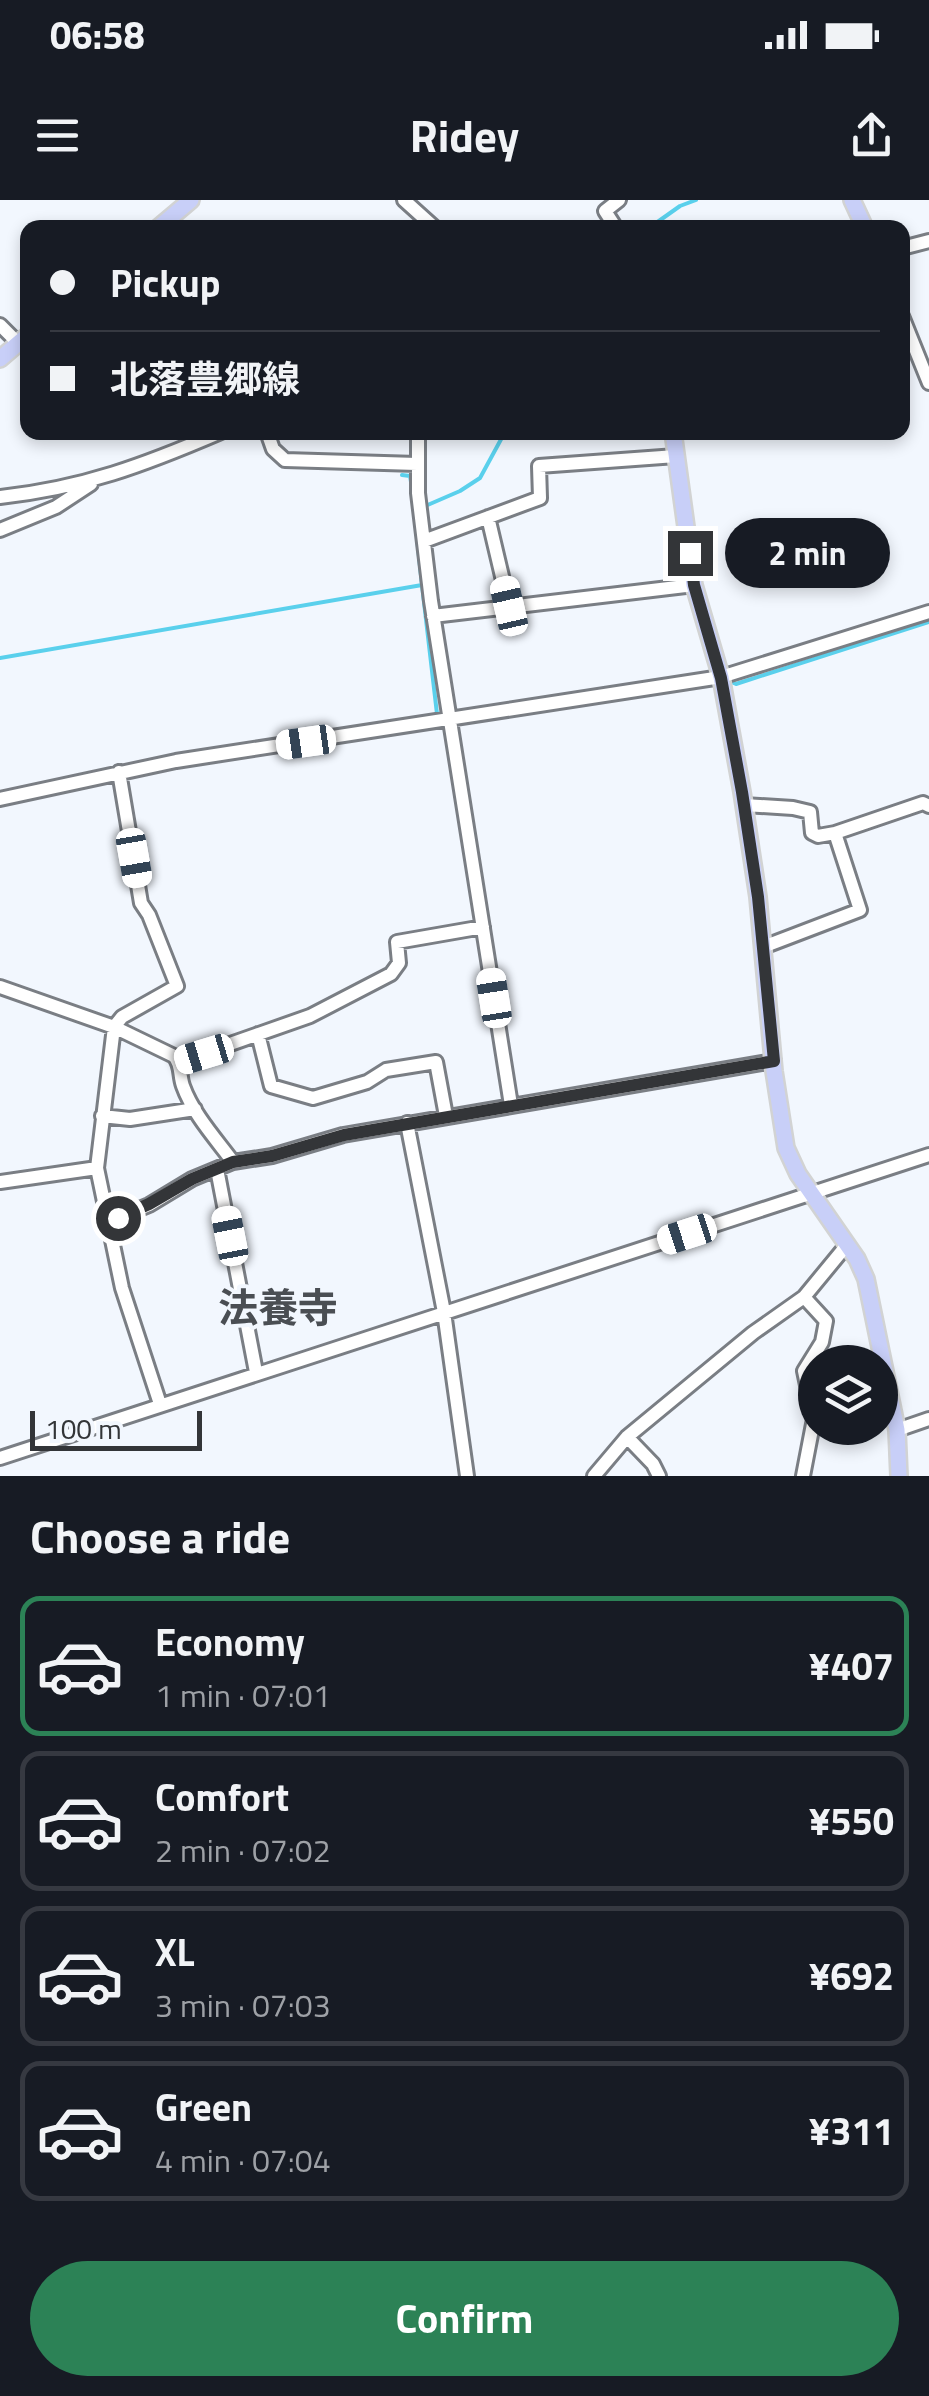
<!DOCTYPE html>
<meta charset="utf-8">
<style>
body{margin:0;font-family:"Titillium Web","Noto Sans JP",sans-serif;background:#242831;color:#f1f3f6;height:100vh;display:flex;flex-direction:column;font-size:38px;white-space:nowrap}
*{box-sizing:border-box;margin:0}
p{font-size:32px;color:#9ea1a6}
.icon{flex:none;width:55px;height:55px;fill:none;stroke:currentColor;stroke-width:2;stroke-linecap:round;stroke-linejoin:round}
.map{position:relative;height:1276px;overflow:hidden}
.panel{display:flex;flex-direction:column;background:#171b24;flex:1}
.panel>*{flex:none}
.top-card{position:absolute;left:20px;top:20px;width:890px;height:220px;border-radius:20px;box-shadow:0 5px 15px #0003;display:grid;align-content:center;height:220px;padding:0 30px;background:#171b24}
.controls{position:absolute;left:798px;top:1145px;display:grid;gap:20px}
.controls a{display:grid;place-items:center;width:100px;height:100px;border-radius:50%;background:#171b24;box-shadow:0 5px 15px #0003;font-size:50px}
.scale{position:absolute;left:30px;bottom:25px;width:172px;box-sizing:border-box;padding-left:10px;border:5px solid #333538;border-top:0;font-size:28px;line-height:35px;white-space:nowrap;color:#333538;-webkit-text-stroke:8px #f2f7fe;paint-order:stroke}
.end{position:absolute;width:45px;height:45px;margin:-22px;border:12px solid #333538;background:#fff;box-shadow:0 0 0 5px #fff}
.from{border-radius:50%}
.bubble{position:absolute;height:70px;border-radius:35px;background:#171b24;box-shadow:0 5px 15px #0003;font-size:32px;font-weight:700;line-height:70px;text-align:center}
.car{position:absolute;width:30px;height:60px;margin:-30px -15px;border-radius:12px;box-shadow:0 0 8px 2px #0007;background:linear-gradient(#fff 24%,#345 0 40%,#fff 0 76%,#345 0 86%,#fff 0)}
.top-card b{display:flex;align-items:center;gap:35px;height:95px;font-size:38px}
.top-card b+b{border-top:2px solid #363941}
.top-card i{width:25px;height:25px;background:#f1f3f6}
ul{padding:0;list-style:none}
li{display:flex;align-items:center;gap:30px;height:140px;margin:0 20px 15px;padding:0 10px;border:5px solid #363941;border-radius:20px}
li div{flex:1}
li b{display:block;font-size:38px}
li em{font-style:normal;font-weight:700}
li.active{border-color:#2c8256}
li>.icon{width:90px;height:90px;stroke-width:1.5}
h2{padding:0 30px;font-size:45px;line-height:120px}
.button{display:flex;gap:20px;margin-top:auto;padding:20px 30px}
.button a{flex:1;height:115px;border-radius:60px;background:#2c8256;color:#fff;font-size:40px;font-weight:700;line-height:115px;text-align:center}
.status{display:flex;justify-content:space-between;align-items:center;height:70px;padding:0 50px;background:#171b24;direction:ltr}
.status svg{height:28px;fill:currentColor}
header{display:flex;justify-content:space-between;align-items:center;height:130px;padding:0 30px;background:#171b24;font-size:45px;font-weight:700}
.map>svg:first-child{display:block}
.lines{fill:none;stroke-linecap:round;stroke-linejoin:round}
.stream{stroke:#5ad0ec;stroke-width:4}
.minor-casing{stroke:#7a7e84;stroke-width:18}
.major-casing{stroke:#d2d3d3;stroke-width:20}
.minor{stroke:#fff;stroke-width:12}
.major{stroke:#c8cff8;stroke-width:15}
.route{stroke:#333538;stroke-width:12}
.labels{text-anchor:middle;stroke-width:8;stroke-linejoin:round;paint-order:stroke}
.quarter-label{font-size:40px;font-weight:bold;fill:#4a4e53;stroke:#f2f7fe}
</style>
<div class="status"><b>06:58</b><svg viewBox="0 0 49 12"><path d="M0 12V9h3v3zM5 12V6h3v6zM10 12V3h3v9zM15 12V0h3v12zM26 1h20v11H26zM47 4h2v5h-2z"/></svg></div>
<header><svg class="icon" aria-label="menu" viewBox="0 0 24 24"><path d="M4 6h16M4 12h16M4 18h16"/></svg>Ridey<svg class="icon" aria-label="share" viewBox="0 0 24 24"><path d="M12 15V3M7 8l5-5 5 5M5 13v7h14v-7"/></svg></header>
<div class="map">
<svg width="929" height="1276" viewBox="0 0 929 1276">
<rect width="100%" height="100%" fill="#f2f7fe"/>
<g class="lines">
<path class="stream" d="M649,28L680,6L696,0
M402,275L410,276L412,288
M423,307L460,291L480,278L505,232
M422,385L437,514L444,513
M0,458L422,385L417,338
M729,481L736,484L929,422"/>
<g class="minor-casing">
<path id="minor" d="M404,0L435,28
M616,28L605,11L619,0
M902,48L929,41
M902,116L929,183
M0,125L18,143
M267,232L273,249L285,260L417,264
M418,232V293L431,401L511,905
M0,297C83,288 144,265 221,232
M488,317L509,406
M0,330L56,307L91,284
M424,341L540,298L539,266L676,256
M433,416L694,385
M119,572L141,703L149,715L177,786L122,817L114,827L97,968L122,1088L160,1204
M0,599L176,561L721,477L929,412
M744,605L793,608L810,612L812,633L818,636L835,633
M763,747L860,710L835,633L923,603L929,606
M0,787L114,827L174,856C182,865 179,875 183,886C193,914 216,939 233,962
M258,834L271,886L313,898L367,882L386,870L436,862L446,916
M179,862L310,816L391,774L399,763L397,742L483,727
M102,916L130,919L195,909
M407,923L444,1112L467,1276
M217,969L256,1172
M0,982L97,968
M108,1022L149,1005L192,979L233,962L272,956L343,935L774,861
M897,1230L929,1219
M627,1237L653,1264L659,1276
M0,1258L929,955
M594,1276L627,1237L753,1133L804,1097L846,1046
M803,1276L814,1219L804,1171L822,1142L826,1121L804,1097"/>
</g>
<g class="major-casing">
<path id="major" d="M852,0L865,28
M158,28L191,0
M0,159L28,135
M673,232L694,385L721,477L742,592L758,697L774,871L786,948L798,974L857,1059L866,1079L897,1230L899,1276"/>
</g>
<use href="#minor" class="minor"/>
<use href="#major" class="major"/>
</g>
<g class="lines">
<path class="route" d="M118,1018L149,1004L192,979L233,962L272,956L344,935L774,861L758,697L742,592L721,478L694,385L690,353"/>
</g>
<g class="labels">
<g class="quarter-label">
<text x="278" y="1122">法養寺</text>
</g>
</g>
</svg>
<div class="controls">
<a><svg class="icon" aria-label="layers" viewBox="0 0 24 24"><path d="M12 4l9 5-9 5-9-5zM3 14l9 5 9-5"/></svg></a>
</div>
<div class="scale">100 m</div>
<i class="end from" style="left:118px;top:1018px"></i>
<i class="end" style="left:690px;top:353px"></i>
<div class="bubble" style="left:725px;top:318px;width:165px">2 min</div>
<i class="car" style="left:509px;top:406px;rotate:347deg"></i>
<i class="car" style="left:306px;top:542px;rotate:262deg"></i>
<i class="car" style="left:134px;top:658px;rotate:170deg"></i>
<i class="car" style="left:494px;top:798px;rotate:351deg"></i>
<i class="car" style="left:204px;top:854px;rotate:253deg"></i>
<i class="car" style="left:687px;top:1034px;rotate:252deg"></i>
<i class="car" style="left:230px;top:1036px;rotate:349deg"></i>
<div class="top-card">
<b><i class="from"></i>Pickup</b>
<b><i></i>北落豊郷線</b>
</div>
</div>
<section class="panel">
<h2>Choose a ride</h2>
<ul>
<li class="active"><svg class="icon" aria-label="car" viewBox="0 0 24 24"><path d="M5 17H2v-5l4-1 3-4h7l3 4 3 1v5h-3M9 17h6M6 11h13"/><circle cx="7" cy="17" r="2"/><circle cx="17" cy="17" r="2"/></svg><div><b>Economy</b><p>1 min · 07:01</p></div><em>¥407</em></li>
<li><svg class="icon" aria-label="car" viewBox="0 0 24 24"><path d="M5 17H2v-5l4-1 3-4h7l3 4 3 1v5h-3M9 17h6M6 11h13"/><circle cx="7" cy="17" r="2"/><circle cx="17" cy="17" r="2"/></svg><div><b>Comfort</b><p>2 min · 07:02</p></div><em>¥550</em></li>
<li><svg class="icon" aria-label="car" viewBox="0 0 24 24"><path d="M5 17H2v-5l4-1 3-4h7l3 4 3 1v5h-3M9 17h6M6 11h13"/><circle cx="7" cy="17" r="2"/><circle cx="17" cy="17" r="2"/></svg><div><b>XL</b><p>3 min · 07:03</p></div><em>¥692</em></li>
<li><svg class="icon" aria-label="car" viewBox="0 0 24 24"><path d="M5 17H2v-5l4-1 3-4h7l3 4 3 1v5h-3M9 17h6M6 11h13"/><circle cx="7" cy="17" r="2"/><circle cx="17" cy="17" r="2"/></svg><div><b>Green</b><p>4 min · 07:04</p></div><em>¥311</em></li>
</ul>
<div class="button"><a>Confirm</a></div>
</section>
